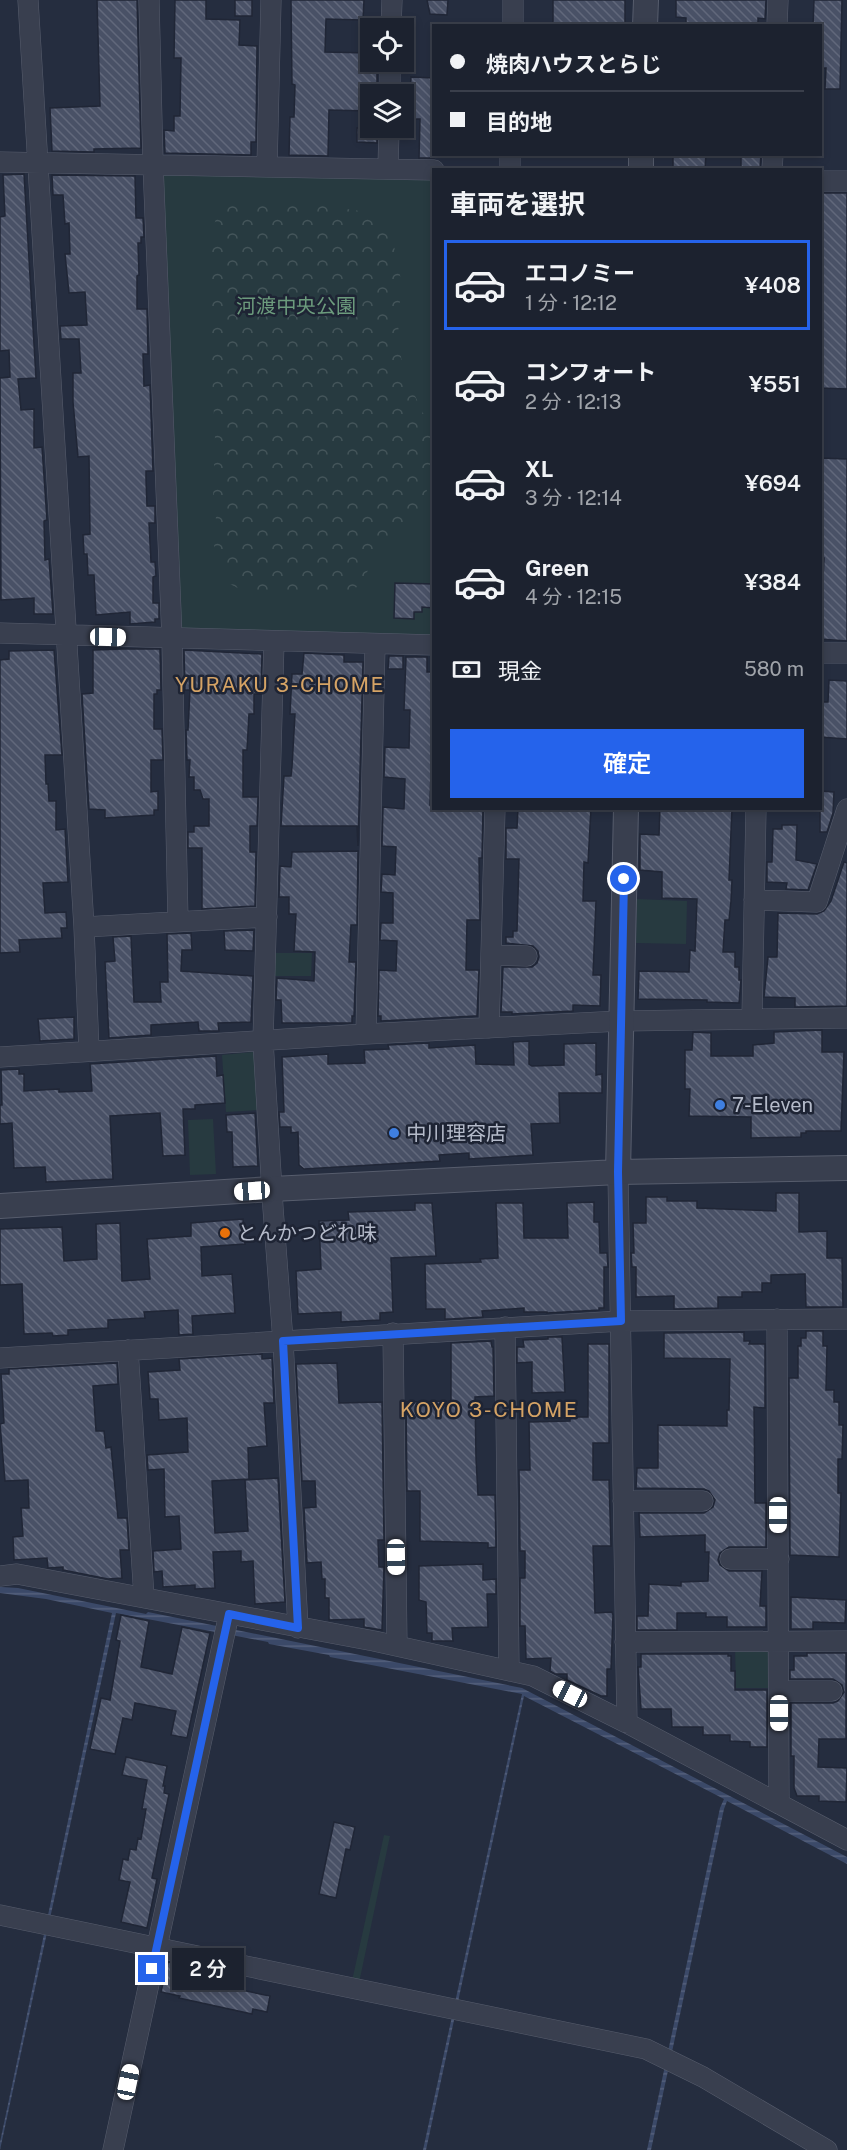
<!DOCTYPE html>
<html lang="ja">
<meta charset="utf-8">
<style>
body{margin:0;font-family:"Public Sans","Noto Sans JP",sans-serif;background:#252a37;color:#f1f3f6;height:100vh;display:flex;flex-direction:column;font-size:22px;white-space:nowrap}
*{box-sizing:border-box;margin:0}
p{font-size:20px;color:#a0a4aa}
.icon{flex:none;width:33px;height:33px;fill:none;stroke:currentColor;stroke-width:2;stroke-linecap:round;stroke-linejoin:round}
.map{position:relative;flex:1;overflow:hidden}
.side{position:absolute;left:432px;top:168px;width:390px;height:642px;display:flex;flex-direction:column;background:#1c222f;border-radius:0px;box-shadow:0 3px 9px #0003,0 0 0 2px #3a3f4b}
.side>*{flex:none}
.guide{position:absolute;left:432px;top:24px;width:390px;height:132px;border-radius:0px;box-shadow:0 3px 9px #0003,0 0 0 2px #3a3f4b;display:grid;align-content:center;height:132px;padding:0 18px;background:#1c222f}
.controls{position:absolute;left:360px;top:18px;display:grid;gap:12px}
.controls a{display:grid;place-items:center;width:54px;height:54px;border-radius:0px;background:#1c222f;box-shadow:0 3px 9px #0003,0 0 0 2px #3a3f4b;font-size:30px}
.end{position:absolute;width:27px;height:27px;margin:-14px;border:8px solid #2563eb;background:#fff;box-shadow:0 0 0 3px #fff}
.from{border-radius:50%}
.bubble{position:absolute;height:42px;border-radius:0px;background:#1c222f;box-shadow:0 3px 9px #0003,0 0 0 2px #3a3f4b;font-size:20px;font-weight:600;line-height:42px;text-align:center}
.car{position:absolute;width:18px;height:36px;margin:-18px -9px;border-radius:8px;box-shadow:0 0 4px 2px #0007;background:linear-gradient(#fff 24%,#345 0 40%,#fff 0 76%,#345 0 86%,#fff 0)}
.guide b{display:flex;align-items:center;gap:21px;height:57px;font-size:22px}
.guide b+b{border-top:2px solid #3a3f4b}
.guide i{width:15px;height:15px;background:#f1f3f6}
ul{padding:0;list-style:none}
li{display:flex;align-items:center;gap:18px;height:90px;margin:0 12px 9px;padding:0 6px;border:3px solid transparent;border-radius:0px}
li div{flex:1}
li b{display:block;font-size:22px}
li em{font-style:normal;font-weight:600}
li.on{border-color:#2563eb}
li>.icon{width:54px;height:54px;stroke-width:1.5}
h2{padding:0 18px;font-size:27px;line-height:72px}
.pay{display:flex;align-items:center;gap:15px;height:66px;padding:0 18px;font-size:22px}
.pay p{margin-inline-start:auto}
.cta{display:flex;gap:12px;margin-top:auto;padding:12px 18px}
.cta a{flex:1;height:69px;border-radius:0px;background:#2563eb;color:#fff;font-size:24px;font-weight:600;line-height:69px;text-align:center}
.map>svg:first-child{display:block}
.green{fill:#273a40}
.forest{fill:url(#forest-crowns)}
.water{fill:url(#water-rules)}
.building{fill:url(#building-back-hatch);stroke:#202636;stroke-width:1.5}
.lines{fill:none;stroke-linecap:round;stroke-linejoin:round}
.minor-casing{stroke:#575d6d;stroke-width:21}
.tertiary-casing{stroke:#575d6d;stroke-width:26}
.minor{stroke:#393f4f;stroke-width:20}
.tertiary{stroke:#393f4f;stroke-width:24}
.route{stroke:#2563eb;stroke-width:8}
.shop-dot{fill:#3f7fe0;stroke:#1e2434;stroke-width:2}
.food-dot{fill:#e8710a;stroke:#1e2434;stroke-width:2}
.labels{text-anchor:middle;stroke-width:5;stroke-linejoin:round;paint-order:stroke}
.park-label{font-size:20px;fill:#6c9b7d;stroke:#1e2434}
.poi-label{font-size:20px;fill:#b5bbca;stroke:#1e2434;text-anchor:start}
.neighbourhood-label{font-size:21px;letter-spacing:1.5px;fill:#d5a365;stroke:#1e2434}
</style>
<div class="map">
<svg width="847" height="2150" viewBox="0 0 847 2150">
<defs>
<pattern id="forest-crowns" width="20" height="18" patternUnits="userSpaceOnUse" patternTransform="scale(1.5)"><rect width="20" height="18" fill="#273a40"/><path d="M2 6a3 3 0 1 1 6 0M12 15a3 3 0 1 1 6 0" fill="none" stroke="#44555a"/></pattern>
<pattern id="water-rules" width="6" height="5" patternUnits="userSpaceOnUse" patternTransform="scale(1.5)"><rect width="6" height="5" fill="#3b4968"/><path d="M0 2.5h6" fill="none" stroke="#55617c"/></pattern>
<pattern id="building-back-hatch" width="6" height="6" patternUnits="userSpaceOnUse" patternTransform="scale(1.5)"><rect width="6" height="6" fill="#495166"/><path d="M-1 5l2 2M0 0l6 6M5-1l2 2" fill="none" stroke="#61687b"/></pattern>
</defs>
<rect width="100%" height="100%" fill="#252d3f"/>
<path class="green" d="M153,164L433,170V645L172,638Z
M637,899L687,901L686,944L636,943Z
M274,953H312L311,976H273Z
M253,1052L257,1057L260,1110L226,1112L222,1055Z
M213,1119L216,1174L190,1175L188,1120Z
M773,1644V1688H736L735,1645Z
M384,1835L390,1836L359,1983L352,1981Z"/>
<path class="forest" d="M235,201L301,202L360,211L382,222L393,241L401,280L398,337L403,370L430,428L432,453L431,470L425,499L418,510L384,544L361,582L354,590L343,597L253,596L228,583L222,571L214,549L216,516L213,500L215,435L208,303C214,279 206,226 222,207C225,204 231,203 235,201Z"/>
<path class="water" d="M0,1587L18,1588L146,1614L148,1612L522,1688L847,1857V1864L727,1801L724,1809L651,2150H647L720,1808L724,1799L524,1696L426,2150H423L522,1694L330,1657L329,1655L269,1644L268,1642L116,1613L0,2150V2142L112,1613L46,1599L0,1593Z"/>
<path class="building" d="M97,0H137L141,148L94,149V152L52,151L50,108L100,106Z
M175,0H206V19L240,20L239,45L257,46L256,142H251V155L165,153L164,130L174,131V116H180L181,58H174Z
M235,0H252V16H235Z
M291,0H364L363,20L326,19L325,52L370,53V62H377V94H370V111L329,110L328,156L289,155L290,117H294L295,85L292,84Z
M427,0H448L447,15L430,14Z
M553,0H625V26L553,25Z
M676,0H766L765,19L758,18V26H686V18L676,17Z
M814,0H842L840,89H825L826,68H820V26H813Z
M411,77L434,78V158H419L420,119H414V94L410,93Z
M357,128H377V143L357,142Z
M673,154H706L705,169H673Z
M741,154H761L760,169H741Z
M24,174L36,378L18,379L21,410L34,409V448L42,447L47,520L44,521L45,560L49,559L53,614H34V598L1,600L0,378L10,377L9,350L0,351V217L5,216L3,175Z
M52,175L135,176L136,218H143L144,237H141V243H138L139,275L137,276V309H147L148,354H143L144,386L150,385L153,471H146V479L147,506H155V523H149L151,562H155L156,576L153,577V603H159V619H155V622L130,624V612L96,615L94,575H88L87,554H84L83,535L90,534L89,456L78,457L73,402V373H81L79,339H61L60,326L87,325L85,292L69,293L65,254H70L69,223L65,224L63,195H53Z
M820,193H847V389L820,388Z
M820,458L847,459V641L820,639L824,558H820Z
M395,583L434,584V608L422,607V612H414V619L394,618Z
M122,649H160L161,690H157V694H154V729H162L163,760H151V792L158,791V810H154V815L105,818V810L89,809L82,694L93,693V650Z
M54,650L62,755H45L46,784H48L49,801H56V830L65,829L68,882L43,883L45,913L66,912L67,928H61L62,938L19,940L20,952L0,953V660L9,659V651Z
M184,650L262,654L261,694H254V714H249L247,750H243V797H258L257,826H250V852H256L255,906L202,909V848H188V832H194V826H209V799H203L200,790H194V777H189L190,760H187L186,730H188L190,690H185Z
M304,653L344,655V662H363L358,846L357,826H281L284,776H291L292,767L295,714H290L292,674H302Z
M389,656H403V669H388Z
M406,657H427V672H434L430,805H434V808H483L482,858H479L480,920H467L466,970H479L477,1016H475L381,1021V1016H378L379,970L396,971L397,941L380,940L381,923H393V893L381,892L382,874L395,875L396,847L382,846L383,807L404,809L405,779L384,777L385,747L409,748L410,710H404Z
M829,680L847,681V739L820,737V702H828Z
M820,791L834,792L833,813L827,832H820Z
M518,808H591L588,863L584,862L583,901H596L593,975H601L600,1006L573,1005V1011L512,1014V1012H501L503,967H532L537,963L539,957L538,951L533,946L506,943V937H513V931H517L519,859H506V828H517Z
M660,808H732L729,880H732L731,901L729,920H725L723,952H735V967H739V980H741L739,1003L707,1002V1000L638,999L639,971L689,972L690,950L695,951L697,899L662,898V872L640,870V834L659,835Z
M782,825H797L796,860L817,864L808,890L786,889L787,883L767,882V862H772L773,829H782Z
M358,851L357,925H351L349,962H356L354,1016H352V1023H282L281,1000H276L277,978L314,981L315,952L294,951L296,914H289V897H279L280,866L291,867L292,852Z
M844,862L847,863V1006L795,1007V998L764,997L768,957H777L778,913L817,914L824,911L831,901Z
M254,930L253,951L225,950L224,931Z
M191,933L192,950H182L181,971L253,976L251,1022L218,1023L219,1031H199L198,1022L151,1025V1035L109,1038L105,962L115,961L113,937L131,936L134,1002H161L160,982H168L167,934Z
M74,1017V1039L40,1041L38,1019Z
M822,1030V1052H844L841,1131H806V1133H801V1137L751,1138V1117L689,1116L690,1089H685V1050H692L693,1032L711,1033V1056H753V1045L774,1043V1032Z
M529,1041V1064L532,1066L564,1065V1044L596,1043V1075L602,1074V1093H559L560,1123L531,1124L533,1155L469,1159V1153L439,1155L440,1161L304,1169L299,1165L298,1132L291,1133V1127H280L279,1112H284L282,1057L328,1054V1064L365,1063L364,1050L389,1049L388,1045L429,1043V1048L475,1045L476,1064L514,1065L513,1042Z
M216,1056L217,1076L223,1075L225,1103L195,1105V1109H183L185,1155L163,1156L160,1113L110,1116L113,1179L46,1182L45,1167L14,1168L12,1123L0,1124V1105H2L1,1070L19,1069V1074H24V1091L59,1089V1092L92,1091L90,1064Z
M255,1113L258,1166L233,1167L232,1132H227L226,1115Z
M776,1193H799V1232L827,1231V1258H842L843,1307H806L805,1274L771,1275V1283H762V1292H742V1297H718V1308L674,1309V1296L636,1297V1267H632L631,1253H634L633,1223H646V1197H667V1201H697V1208L776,1211Z
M594,1202V1222H599L600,1253H607L608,1267H604V1308H599V1310L547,1313V1312H524V1308L482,1311L483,1317L451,1319H445V1309H426L425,1264L481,1262L480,1259L498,1258L496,1203H523L524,1238H568L567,1203Z
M415,1203H432L436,1256L391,1258L393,1312L380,1313V1320L341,1322V1312L298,1314L296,1271L321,1269L319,1221L349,1220L348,1212L415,1210Z
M243,1219L245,1244L201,1247L202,1276L232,1274L235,1313L192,1316L193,1334L179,1335L178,1310L144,1312L145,1318L108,1320V1328L68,1330V1335L53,1336L52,1333L24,1334L22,1284L0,1285V1229L62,1227L64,1261L97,1259L96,1224L120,1223L122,1281L150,1279L147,1239L191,1236V1223Z
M806,1331H823V1346H827L826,1390H834V1402H839V1425H843L842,1459H838V1493H841L839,1557L790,1555L789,1378H798V1346H801V1338H806Z
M744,1332V1341H750L749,1344H765V1408L754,1407L755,1503H766V1547H729L720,1553L718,1560L720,1565L729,1571H762L760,1606H766V1627H727V1617H706V1613H677V1630H637V1616H648L649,1584L681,1586V1582L708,1581L709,1552H705V1535L640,1537L639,1513H704L713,1507L715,1500L709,1491L704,1489L636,1488L637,1468H658V1425L727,1426V1410H729L730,1359L664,1358V1333Z
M548,1337H562L565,1392L532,1393V1362L517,1363V1347H524L523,1340L548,1339Z
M491,1341L492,1347H493L494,1396L475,1397L476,1458L478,1495H495L496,1547L488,1548V1543L420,1541V1491H407L406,1402L451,1401V1343Z
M588,1344H609V1443H593V1480H609L611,1546H593L595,1613L612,1612L613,1615L611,1669H607V1696H601L567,1680V1674H555L550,1671L551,1658L526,1659L525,1626H520V1578H525V1551H520L519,1470H530L529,1422L570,1421V1417H588Z
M262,1354V1359L272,1358L274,1403H264L267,1446L248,1448L249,1479L212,1481L215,1533L248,1531L245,1480L278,1478L285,1602L255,1604L253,1561L241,1562V1551L213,1552L215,1588L195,1589V1585L163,1587L162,1571L154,1572L153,1551L181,1549L179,1516L165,1517L164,1469L148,1470L147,1455L188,1452L187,1418L159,1420L158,1399H150L148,1372L180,1370L179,1359Z
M117,1363L118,1384L93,1386L96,1431H104L106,1448L111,1447L118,1518H127L129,1550H120L122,1578L108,1579L63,1570V1567L48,1568L47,1558L14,1560L13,1537L23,1536L21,1508H29L28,1480L5,1481L0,1424L4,1423L1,1374H9V1369Z
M337,1363L339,1403L382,1402L384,1540H378L379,1567H384L382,1630L364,1627V1619L329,1620V1598H325V1579H322L321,1562L307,1563L304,1508L316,1507L315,1481H302L296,1364Z
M483,1564V1580L496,1579V1594H487L488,1627L452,1628L453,1641H432V1633H427L426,1602L419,1600V1566Z
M791,1597L846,1600L845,1623L813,1622V1629H791Z
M121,1615L149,1621L141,1667L172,1674L182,1627L210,1633L187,1738L171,1735L176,1711L135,1703L132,1720L123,1718L115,1754L90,1749L101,1698L110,1700L120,1641L116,1640Z
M807,1653H846V1739H819L818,1767L847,1768L846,1802L819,1801V1796H797L794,1788V1756H791V1703H833L838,1701L844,1692L842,1685L833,1679H790V1670H794V1656H807Z
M641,1654H728V1656H731V1671H735V1690H767V1747H750V1742L730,1741V1735H703V1727H672L671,1709H641L638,1667H641Z
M126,1757L167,1766L163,1786H165L164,1793L169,1794L152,1878L157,1879L147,1928L121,1922L130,1882L119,1880L123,1859L128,1860L130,1849L136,1850L138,1838L141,1839L146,1809H142L147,1780L122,1775Z
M334,1822L355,1827L350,1850L346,1849L336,1898L319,1894Z
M168,1962L220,1973L217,1985L270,1996L267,2012L253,2009L252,2014L179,1998L180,1996L161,1992Z"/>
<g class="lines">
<g class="minor-casing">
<path id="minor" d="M28,0L84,927L89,1051
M149,0L153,164L172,638L178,921
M513,26V0
M777,26L778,0
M391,28L392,0
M390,94V62
M0,162L434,170
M267,167L271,0
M388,169L389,128
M510,170V154
M772,170L773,154
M820,181H847
M0,633L434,645
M274,641L263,1041L273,1208L283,1341L298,1628
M820,653H847
M754,900L817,902L847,809
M84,927L267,917
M491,955L527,956
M752,1019L756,808
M489,1028L495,808
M366,1034L375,644
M0,1057L366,1034L620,1021L847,1018
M618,1172L627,1723
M777,1319L779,1804
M505,1327L509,1669
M393,1333L397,1646
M128,1350L144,1597
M0,1358L621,1321L847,1319
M623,1501H703
M730,1559H779
M0,1576L17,1574L374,1641L533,1676L627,1723L847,1840
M625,1642L847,1641
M779,1691H832
M0,1915L646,2049L703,2077L827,2150
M113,2150L229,1614"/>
</g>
<g class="tertiary-casing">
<path id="tertiary" d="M645,26L646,0
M641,170V154
M618,1172L626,808
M0,1206L272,1189L618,1172L847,1168"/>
</g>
<use href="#minor" class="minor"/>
<use href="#tertiary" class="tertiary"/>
</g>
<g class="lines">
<path class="route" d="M152,1969L229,1614L298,1628L283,1341L621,1321L618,1172L624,879"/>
</g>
<g class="shop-dot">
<circle cx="720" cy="1105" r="6"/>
<circle cx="394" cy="1133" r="6"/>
</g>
<circle class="food-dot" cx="225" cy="1233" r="6"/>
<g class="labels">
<g class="park-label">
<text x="296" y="313">河渡中央公園</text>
</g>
<g class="poi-label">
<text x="732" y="1112">7-Eleven</text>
<text x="406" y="1140">中川理容店</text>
<text x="237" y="1240">とんかつどれ味</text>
</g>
<g class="neighbourhood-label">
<text x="280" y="692">YURAKU 3-CHOME</text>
<text x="489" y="1417">KOYO 3-CHOME</text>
</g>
</g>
</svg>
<div class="controls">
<a><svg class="icon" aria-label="locate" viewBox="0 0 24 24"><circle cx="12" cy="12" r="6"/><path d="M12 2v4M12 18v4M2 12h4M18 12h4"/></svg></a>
<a><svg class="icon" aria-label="layers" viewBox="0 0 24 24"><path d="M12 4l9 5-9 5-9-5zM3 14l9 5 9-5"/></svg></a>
</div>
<i class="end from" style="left:624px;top:879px"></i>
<i class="end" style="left:152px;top:1969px"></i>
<div class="bubble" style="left:172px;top:1948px;width:72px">2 分</div>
<i class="car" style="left:108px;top:637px;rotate:91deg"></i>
<i class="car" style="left:252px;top:1191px;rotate:266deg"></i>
<i class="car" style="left:778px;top:1515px;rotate:180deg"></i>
<i class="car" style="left:396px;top:1557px;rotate:179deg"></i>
<i class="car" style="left:570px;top:1694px;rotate:297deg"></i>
<i class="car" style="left:779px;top:1713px;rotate:180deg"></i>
<i class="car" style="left:128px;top:2082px;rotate:12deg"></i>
<div class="guide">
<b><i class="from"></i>焼肉ハウスとらじ</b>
<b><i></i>目的地</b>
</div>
<section class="side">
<h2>車両を選択</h2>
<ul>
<li class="on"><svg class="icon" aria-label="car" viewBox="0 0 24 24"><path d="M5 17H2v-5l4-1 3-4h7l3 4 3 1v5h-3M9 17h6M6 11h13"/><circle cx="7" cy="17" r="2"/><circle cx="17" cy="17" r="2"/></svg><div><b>エコノミー</b><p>1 分 · 12:12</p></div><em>¥408</em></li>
<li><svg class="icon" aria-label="car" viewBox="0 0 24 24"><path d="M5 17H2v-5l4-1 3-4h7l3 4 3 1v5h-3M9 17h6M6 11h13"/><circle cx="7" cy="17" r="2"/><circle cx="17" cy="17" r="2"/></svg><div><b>コンフォート</b><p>2 分 · 12:13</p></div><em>¥551</em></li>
<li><svg class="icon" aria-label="car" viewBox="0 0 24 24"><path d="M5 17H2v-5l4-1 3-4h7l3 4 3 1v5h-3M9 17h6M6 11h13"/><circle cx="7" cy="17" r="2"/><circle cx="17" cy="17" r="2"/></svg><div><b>XL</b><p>3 分 · 12:14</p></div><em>¥694</em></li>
<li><svg class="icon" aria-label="car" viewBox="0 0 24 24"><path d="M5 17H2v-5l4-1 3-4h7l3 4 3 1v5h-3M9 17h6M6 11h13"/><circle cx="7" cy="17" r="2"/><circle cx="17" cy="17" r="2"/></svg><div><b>Green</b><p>4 分 · 12:15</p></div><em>¥384</em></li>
</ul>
<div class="pay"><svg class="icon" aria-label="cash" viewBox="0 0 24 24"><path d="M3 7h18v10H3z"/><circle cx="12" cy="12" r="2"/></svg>現金<p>580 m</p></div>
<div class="cta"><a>確定</a></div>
</section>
</div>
